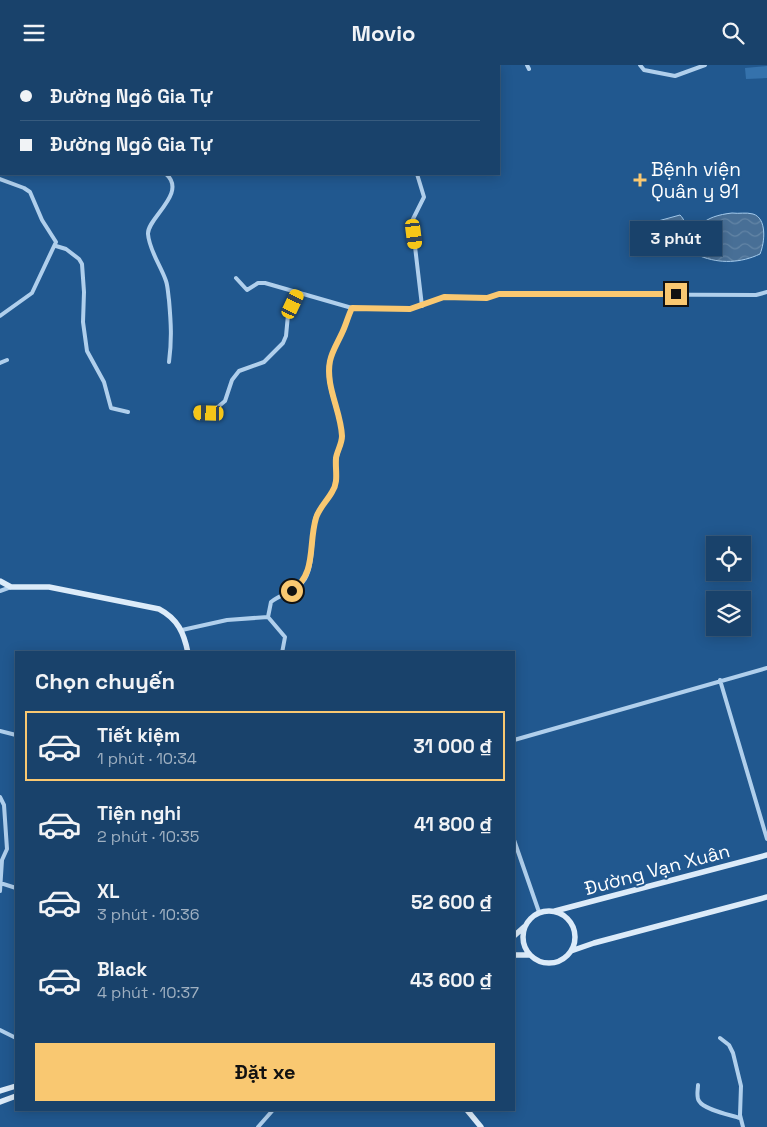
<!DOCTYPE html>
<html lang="vi">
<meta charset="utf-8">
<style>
body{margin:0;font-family:"Space Grotesk",sans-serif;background:#264d73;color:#f1f3f6;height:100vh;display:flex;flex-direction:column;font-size:19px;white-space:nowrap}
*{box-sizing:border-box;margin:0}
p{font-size:16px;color:#9fb0c1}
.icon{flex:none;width:28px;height:28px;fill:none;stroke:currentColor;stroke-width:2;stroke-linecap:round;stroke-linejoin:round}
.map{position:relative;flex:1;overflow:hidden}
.panel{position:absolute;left:15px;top:586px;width:500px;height:460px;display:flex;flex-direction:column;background:#19426b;border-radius:0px;box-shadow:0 2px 12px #0003,0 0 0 1px #375b7e}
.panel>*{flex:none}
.guide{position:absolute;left:0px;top:0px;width:500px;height:110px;box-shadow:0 2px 12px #0003,0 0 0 1px #375b7e;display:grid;align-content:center;height:110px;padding:0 20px;background:#19426b}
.tools{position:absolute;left:706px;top:471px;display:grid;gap:10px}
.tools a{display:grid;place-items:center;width:45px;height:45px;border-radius:0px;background:#19426b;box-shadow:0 2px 12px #0003,0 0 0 1px #375b7e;font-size:25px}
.end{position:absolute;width:22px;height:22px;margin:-11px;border:6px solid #f9c871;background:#111;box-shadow:0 0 0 2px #111}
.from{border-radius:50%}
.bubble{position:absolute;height:35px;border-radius:0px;background:#19426b;box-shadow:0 2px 12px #0003,0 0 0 1px #375b7e;font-size:16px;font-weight:600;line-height:35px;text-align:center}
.car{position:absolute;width:15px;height:30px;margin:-15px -8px;border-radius:6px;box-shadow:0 0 4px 1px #0007;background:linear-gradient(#f5c518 24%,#345 0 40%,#f5c518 0 76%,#345 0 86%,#f5c518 0)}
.guide b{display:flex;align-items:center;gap:18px;height:48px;font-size:19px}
.guide b+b{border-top:1px solid #375b7e}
.guide i{width:12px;height:12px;background:#f1f3f6}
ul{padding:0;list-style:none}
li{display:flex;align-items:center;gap:15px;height:70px;margin:0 10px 8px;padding:0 10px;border:2px solid transparent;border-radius:0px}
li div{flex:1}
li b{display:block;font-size:19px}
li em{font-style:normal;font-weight:600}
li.on{border-color:#f9c871}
li>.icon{width:45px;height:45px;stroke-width:1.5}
h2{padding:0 20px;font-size:22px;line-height:60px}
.button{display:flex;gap:10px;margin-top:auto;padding:10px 20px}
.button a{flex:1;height:58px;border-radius:0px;background:#f9c871;color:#111;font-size:20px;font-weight:600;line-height:58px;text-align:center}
header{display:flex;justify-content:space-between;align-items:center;height:65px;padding:0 20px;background:#19426b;font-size:22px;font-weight:600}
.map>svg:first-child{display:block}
.green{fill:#3572ac}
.water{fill:url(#water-waves);stroke:#a4cbed}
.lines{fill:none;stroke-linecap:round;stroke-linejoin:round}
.street{stroke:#b0cfec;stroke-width:4}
.secondary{stroke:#dcebf9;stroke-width:5.5}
.route{stroke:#f9c871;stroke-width:6}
.poi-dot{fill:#f9c871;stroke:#21588f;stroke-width:2}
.labels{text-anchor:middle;stroke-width:4;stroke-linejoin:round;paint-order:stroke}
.poi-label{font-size:19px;fill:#fff;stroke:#21588f;text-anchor:start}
.street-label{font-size:19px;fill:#fff;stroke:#21588f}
</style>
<header><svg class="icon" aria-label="menu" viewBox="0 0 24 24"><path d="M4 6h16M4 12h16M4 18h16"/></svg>Movio<svg class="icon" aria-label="search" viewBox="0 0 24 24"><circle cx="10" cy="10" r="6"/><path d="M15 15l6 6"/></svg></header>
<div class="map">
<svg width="767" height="1062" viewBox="0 0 767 1062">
<defs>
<pattern id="water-waves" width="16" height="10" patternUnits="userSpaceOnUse" patternTransform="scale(1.25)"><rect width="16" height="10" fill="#486f96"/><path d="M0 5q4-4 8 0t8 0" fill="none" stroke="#6385a6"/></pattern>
</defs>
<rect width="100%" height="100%" fill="#21588f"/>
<path class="green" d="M767,1V13L746,14L745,3Z"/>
<path class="water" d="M732,148C739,149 746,147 753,149C767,153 765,177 760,189C741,198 720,199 700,191C687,162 705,151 732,148Z
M680,150C687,157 692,173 682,179C678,180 674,180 670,180C665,180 662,181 658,179L656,166L658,156Z"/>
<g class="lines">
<path class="street" d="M187,0V1
M351,0V1
M527,0L529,4
M640,0L644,5L675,11L705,0
M457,1L461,0
M166,109C188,128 147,153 148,169C149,185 161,201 166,216C168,222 168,229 169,235C171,258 172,274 169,297
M417,109L424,132L412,156L422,241
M0,114L24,123L30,127L42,155L56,177L32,228L0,251
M56,181L66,184L79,194L82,199L84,227L83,257L87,286L104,317L111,343L128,347
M236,213L247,225L258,218H265L352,243
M0,298L7,295
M195,347L209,348L213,346L225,336L232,315L239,306L264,297L283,278L286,271L288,250L298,228
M0,526L11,522
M268,552L285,572L282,588
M182,565L227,555L268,552L271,537C282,528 297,527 305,514C314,499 311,472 315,454C318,443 328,436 333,426C339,415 334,403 337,392C338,384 343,378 342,370C340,346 326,323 329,299C331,288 338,278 342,268C346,260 349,251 352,243L410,244L444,232L487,233L499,229L756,230L767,227
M720,615L767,774
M0,666L16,670
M514,675L767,603
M0,732L4,740L7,784L2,795L0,826
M514,775L539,847
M0,818L16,823
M0,965L16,973
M720,973L729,980L733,988L741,1021L740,1050L743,1062
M698,1020C698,1025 696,1032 699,1036C704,1045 731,1050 740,1053
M258,1062L273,1045"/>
<path class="secondary" d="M125,1L127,0
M0,54L1,53
M0,516L11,522H49L159,544C178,554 184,568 188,588
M555,846L767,790
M523 872a26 26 0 1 1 52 0a26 26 0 1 1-52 0Z
M514,871L524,862
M571,886L594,878L767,832
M514,890H530
M0,1026L16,1021
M0,1037L16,1031
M467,1045L481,1062"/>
</g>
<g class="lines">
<path class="route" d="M292,526C317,508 308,480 316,453C319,443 327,436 332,427C339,417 335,405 336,393C337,386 342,379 342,371C341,346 325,321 330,296C332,286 338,277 342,268C346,260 348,251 352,243L410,244L444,232L487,233L499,229H676"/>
</g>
<path class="poi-dot" d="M637.5 107.5h5v5h5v5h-5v5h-5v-5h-5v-5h5z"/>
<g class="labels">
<g class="poi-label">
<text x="651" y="111">Bệnh viện<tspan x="651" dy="22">Quân y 91</tspan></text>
</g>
<g class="street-label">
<text transform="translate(657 804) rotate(-15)" y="7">Đường Vạn Xuân</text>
</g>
</g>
</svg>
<div class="tools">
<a><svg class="icon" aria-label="locate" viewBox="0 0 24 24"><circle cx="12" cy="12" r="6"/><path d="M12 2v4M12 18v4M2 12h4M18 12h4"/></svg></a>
<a><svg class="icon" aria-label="layers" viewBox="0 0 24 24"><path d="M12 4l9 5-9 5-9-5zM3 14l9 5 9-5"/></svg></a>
</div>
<i class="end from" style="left:292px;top:526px"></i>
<i class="end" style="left:676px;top:229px"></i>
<div class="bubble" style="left:630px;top:156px;width:92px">3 phút</div>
<i class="car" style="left:414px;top:169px;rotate:173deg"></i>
<i class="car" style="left:293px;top:239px;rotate:25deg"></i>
<i class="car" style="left:209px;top:348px;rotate:272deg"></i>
<div class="guide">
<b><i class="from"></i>Đường Ngô Gia Tự</b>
<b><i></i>Đường Ngô Gia Tự</b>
</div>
<section class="panel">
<h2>Chọn chuyến</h2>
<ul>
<li class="on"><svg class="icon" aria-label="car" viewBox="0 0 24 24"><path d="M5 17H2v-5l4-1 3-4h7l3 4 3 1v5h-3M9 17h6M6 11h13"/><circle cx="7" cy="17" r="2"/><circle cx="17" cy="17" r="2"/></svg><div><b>Tiết kiệm</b><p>1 phút · 10:34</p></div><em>31 000 ₫</em></li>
<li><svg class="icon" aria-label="car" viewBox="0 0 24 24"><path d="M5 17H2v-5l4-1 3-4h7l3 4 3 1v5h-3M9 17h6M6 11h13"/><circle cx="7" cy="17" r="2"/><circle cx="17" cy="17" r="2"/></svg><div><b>Tiện nghi</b><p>2 phút · 10:35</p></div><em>41 800 ₫</em></li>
<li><svg class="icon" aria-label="car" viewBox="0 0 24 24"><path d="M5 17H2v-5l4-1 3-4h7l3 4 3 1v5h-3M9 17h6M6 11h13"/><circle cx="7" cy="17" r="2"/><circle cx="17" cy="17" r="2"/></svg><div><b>XL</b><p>3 phút · 10:36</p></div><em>52 600 ₫</em></li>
<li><svg class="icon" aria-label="car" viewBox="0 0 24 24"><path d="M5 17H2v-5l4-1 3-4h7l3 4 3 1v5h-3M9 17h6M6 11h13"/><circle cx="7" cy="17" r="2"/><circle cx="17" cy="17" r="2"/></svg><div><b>Black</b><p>4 phút · 10:37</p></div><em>43 600 ₫</em></li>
</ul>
<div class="button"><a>Đặt xe</a></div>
</section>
</div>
